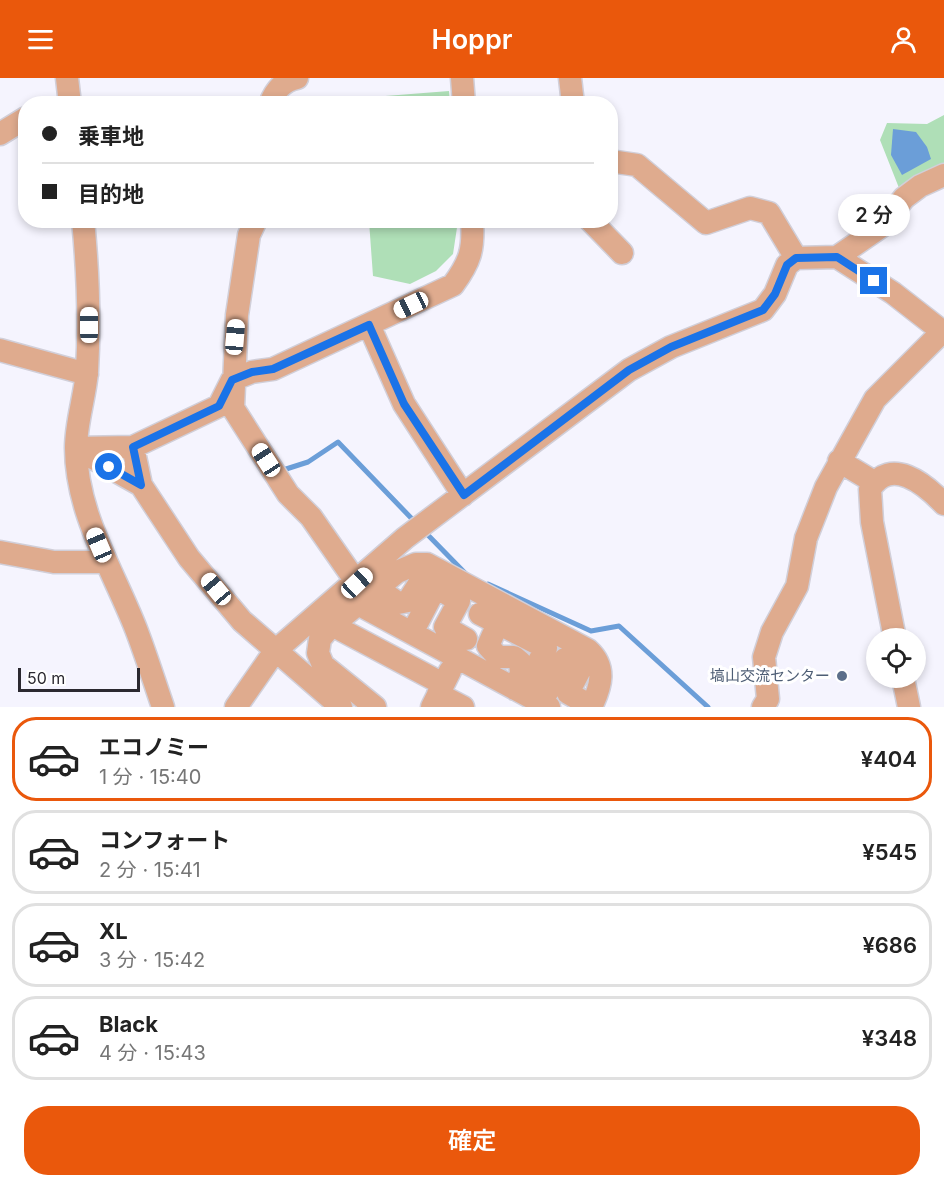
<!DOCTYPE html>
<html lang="ja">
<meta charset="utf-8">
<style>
body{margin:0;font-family:Inter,"Noto Sans JP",sans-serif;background:#f6f6f6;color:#222;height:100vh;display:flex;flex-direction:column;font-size:22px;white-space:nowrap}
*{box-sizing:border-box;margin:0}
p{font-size:20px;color:#767676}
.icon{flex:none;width:33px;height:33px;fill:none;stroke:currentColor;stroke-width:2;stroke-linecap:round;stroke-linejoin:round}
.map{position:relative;height:629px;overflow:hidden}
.side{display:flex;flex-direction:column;background:#fff;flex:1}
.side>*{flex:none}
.banner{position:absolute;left:18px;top:18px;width:600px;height:132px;border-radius:24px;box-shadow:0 3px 9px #0003;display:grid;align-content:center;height:132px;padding:0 24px;background:#fff}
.fabs{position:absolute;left:866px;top:550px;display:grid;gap:12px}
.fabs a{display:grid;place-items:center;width:60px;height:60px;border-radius:50%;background:#fff;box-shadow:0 3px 9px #0003;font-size:30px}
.scale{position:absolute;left:18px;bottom:15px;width:122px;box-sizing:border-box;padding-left:6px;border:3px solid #2b2930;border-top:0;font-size:16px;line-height:21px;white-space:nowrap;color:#2b2930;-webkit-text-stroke:4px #fff;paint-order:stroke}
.end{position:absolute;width:27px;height:27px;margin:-14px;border:8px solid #1a73e8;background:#fff;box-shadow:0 0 0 3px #fff}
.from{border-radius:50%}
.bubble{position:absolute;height:42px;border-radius:21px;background:#fff;box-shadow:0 3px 9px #0003;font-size:20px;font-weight:600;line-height:42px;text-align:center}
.car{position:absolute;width:18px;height:36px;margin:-18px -9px;border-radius:8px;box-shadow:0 0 4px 2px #0007;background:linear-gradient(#fff 24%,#345 0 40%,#fff 0 76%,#345 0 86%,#fff 0)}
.banner b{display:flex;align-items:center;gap:21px;height:57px;font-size:22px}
.banner b+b{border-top:2px solid #e0e0e0}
.banner i{width:15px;height:15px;background:#222}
ul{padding:10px 0 0;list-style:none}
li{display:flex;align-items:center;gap:18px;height:84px;margin:0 12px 9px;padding:0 12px;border:3px solid #e0e0e0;border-radius:24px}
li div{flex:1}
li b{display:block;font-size:22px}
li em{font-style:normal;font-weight:600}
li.on{border-color:#ea580c}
li>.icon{width:54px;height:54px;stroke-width:1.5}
.button{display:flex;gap:12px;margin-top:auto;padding:12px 24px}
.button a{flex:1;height:69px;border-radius:24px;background:#ea580c;color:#fff;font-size:24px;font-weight:600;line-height:69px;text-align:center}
header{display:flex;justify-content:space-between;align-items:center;height:78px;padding:0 24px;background:#ea580c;color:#fff;font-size:27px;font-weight:600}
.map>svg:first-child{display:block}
.green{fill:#afdfb7}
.water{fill:#6b9ed8}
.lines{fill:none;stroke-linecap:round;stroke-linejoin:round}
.stream{stroke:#6b9ed8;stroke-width:5}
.minor-casing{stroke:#d1cfd9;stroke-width:25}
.minor{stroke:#dfab8e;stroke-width:22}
.route{stroke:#1a73e8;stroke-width:8}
.service-dot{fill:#5c6f8a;stroke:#fff;stroke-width:2}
.labels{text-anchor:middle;stroke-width:6;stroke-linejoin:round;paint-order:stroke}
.service-label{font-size:15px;fill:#4e5e75;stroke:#fff;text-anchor:end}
</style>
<header><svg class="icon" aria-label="menu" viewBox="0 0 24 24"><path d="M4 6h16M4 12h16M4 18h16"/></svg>Hoppr<svg class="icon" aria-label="person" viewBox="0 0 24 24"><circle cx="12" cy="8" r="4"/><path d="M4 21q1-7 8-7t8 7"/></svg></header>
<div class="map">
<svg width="944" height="629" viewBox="0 0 944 629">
<rect width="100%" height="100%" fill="#f5f4fe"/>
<path class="green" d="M449,13L450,25H360V20Z
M944,37V92L901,115L880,62L887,45L927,46Z
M369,143H458L453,176L436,193L410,206L373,198Z"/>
<path class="water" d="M893,51L916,54L927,69L931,81L902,97L891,77Z"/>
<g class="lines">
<path class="stream" d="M283,392L308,384L338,364L415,444
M424,453L466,496
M488,506L591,553L619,548L708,629"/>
<g class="minor-casing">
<path id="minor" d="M67,0L70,26
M462,0L464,26
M570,0L573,26
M270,26C275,13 282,3 297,0
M0,56L26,40
M610,83L637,87L706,145L750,130L769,135L796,180
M83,142C88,193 90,242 87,293C85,319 76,344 76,370C76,435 113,492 136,551C146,577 154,603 163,629
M256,142L249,157L237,237L233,330L288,416L311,439L357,505
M590,142L622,175
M837,179L893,215L943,254
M369,247L404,326L463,417
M0,272L87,296
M133,369L141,407L189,480L242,543L341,629
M76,370L133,369L219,328L232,302L252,294L273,291L453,207C470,184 474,172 472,142
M77,371L141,407
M839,383L874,404
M0,474L54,484H106
M377,510L398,525L408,523L419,506L427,504L436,508
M358,526L549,629
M504,532L488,568L498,579H514L520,584L521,595L515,611
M480,536L546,570L532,596L551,606
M332,547L443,606
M412,555L436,509L459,523L445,549L466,561
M895,561L872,444L870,411C891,378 925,406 944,426
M903,600L909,629
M438,616L463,629
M544,620L565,581L581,590L568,615L591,628
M236,629L275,573L405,460L629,292L671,269L763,232L775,216L787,187L796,180L837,179L882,148L904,120L920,108L944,97
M375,629L323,587L318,575L320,561L330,549L397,494L416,486H427L588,572C607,589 601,609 591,629
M432,629L450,593
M763,629L768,621L764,579L772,554L797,508L806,460L826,409L875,321L944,252"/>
</g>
<use href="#minor" class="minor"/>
</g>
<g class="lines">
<path class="route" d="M109,389L141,407L133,369L219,328L232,302L252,294L273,291L369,247L404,326L464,417L629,292L671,269L763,232L775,216L787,187L796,180L837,179L874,203"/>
</g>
<circle class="service-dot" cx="842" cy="598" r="6"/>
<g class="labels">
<g class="service-label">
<text x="830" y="603">塙山交流センター</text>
</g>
</g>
</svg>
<div class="fabs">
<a><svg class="icon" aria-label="locate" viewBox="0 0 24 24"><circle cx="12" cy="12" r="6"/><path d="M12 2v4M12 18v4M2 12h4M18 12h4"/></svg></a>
</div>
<div class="scale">50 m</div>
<i class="end from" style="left:109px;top:389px"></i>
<i class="end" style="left:874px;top:203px"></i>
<div class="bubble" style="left:838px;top:116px;width:72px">2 分</div>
<i class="car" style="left:411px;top:227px;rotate:245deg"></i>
<i class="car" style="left:89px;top:247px;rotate:0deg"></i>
<i class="car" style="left:235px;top:259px;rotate:5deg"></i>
<i class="car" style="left:266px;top:382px;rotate:327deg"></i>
<i class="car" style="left:99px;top:467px;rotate:337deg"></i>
<i class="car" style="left:357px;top:505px;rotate:47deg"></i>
<i class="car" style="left:216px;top:511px;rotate:320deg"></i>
<div class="banner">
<b><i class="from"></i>乗車地</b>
<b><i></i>目的地</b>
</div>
</div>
<section class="side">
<ul>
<li class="on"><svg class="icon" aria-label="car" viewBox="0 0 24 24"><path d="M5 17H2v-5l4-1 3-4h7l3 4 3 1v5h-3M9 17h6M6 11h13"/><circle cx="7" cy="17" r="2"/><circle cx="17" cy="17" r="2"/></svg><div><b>エコノミー</b><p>1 分 · 15:40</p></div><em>¥404</em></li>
<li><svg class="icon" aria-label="car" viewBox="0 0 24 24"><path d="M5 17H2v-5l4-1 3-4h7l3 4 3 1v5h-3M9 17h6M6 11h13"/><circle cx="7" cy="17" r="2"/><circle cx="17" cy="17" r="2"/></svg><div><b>コンフォート</b><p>2 分 · 15:41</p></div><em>¥545</em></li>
<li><svg class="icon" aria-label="car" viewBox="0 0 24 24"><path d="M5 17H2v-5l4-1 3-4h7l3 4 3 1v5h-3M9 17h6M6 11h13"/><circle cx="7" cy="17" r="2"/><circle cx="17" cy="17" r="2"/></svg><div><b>XL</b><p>3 分 · 15:42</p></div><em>¥686</em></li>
<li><svg class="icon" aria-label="car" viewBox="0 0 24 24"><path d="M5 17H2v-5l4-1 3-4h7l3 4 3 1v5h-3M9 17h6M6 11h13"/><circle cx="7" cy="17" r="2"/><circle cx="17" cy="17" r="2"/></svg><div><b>Black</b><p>4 分 · 15:43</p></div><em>¥348</em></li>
</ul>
<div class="button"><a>確定</a></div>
</section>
